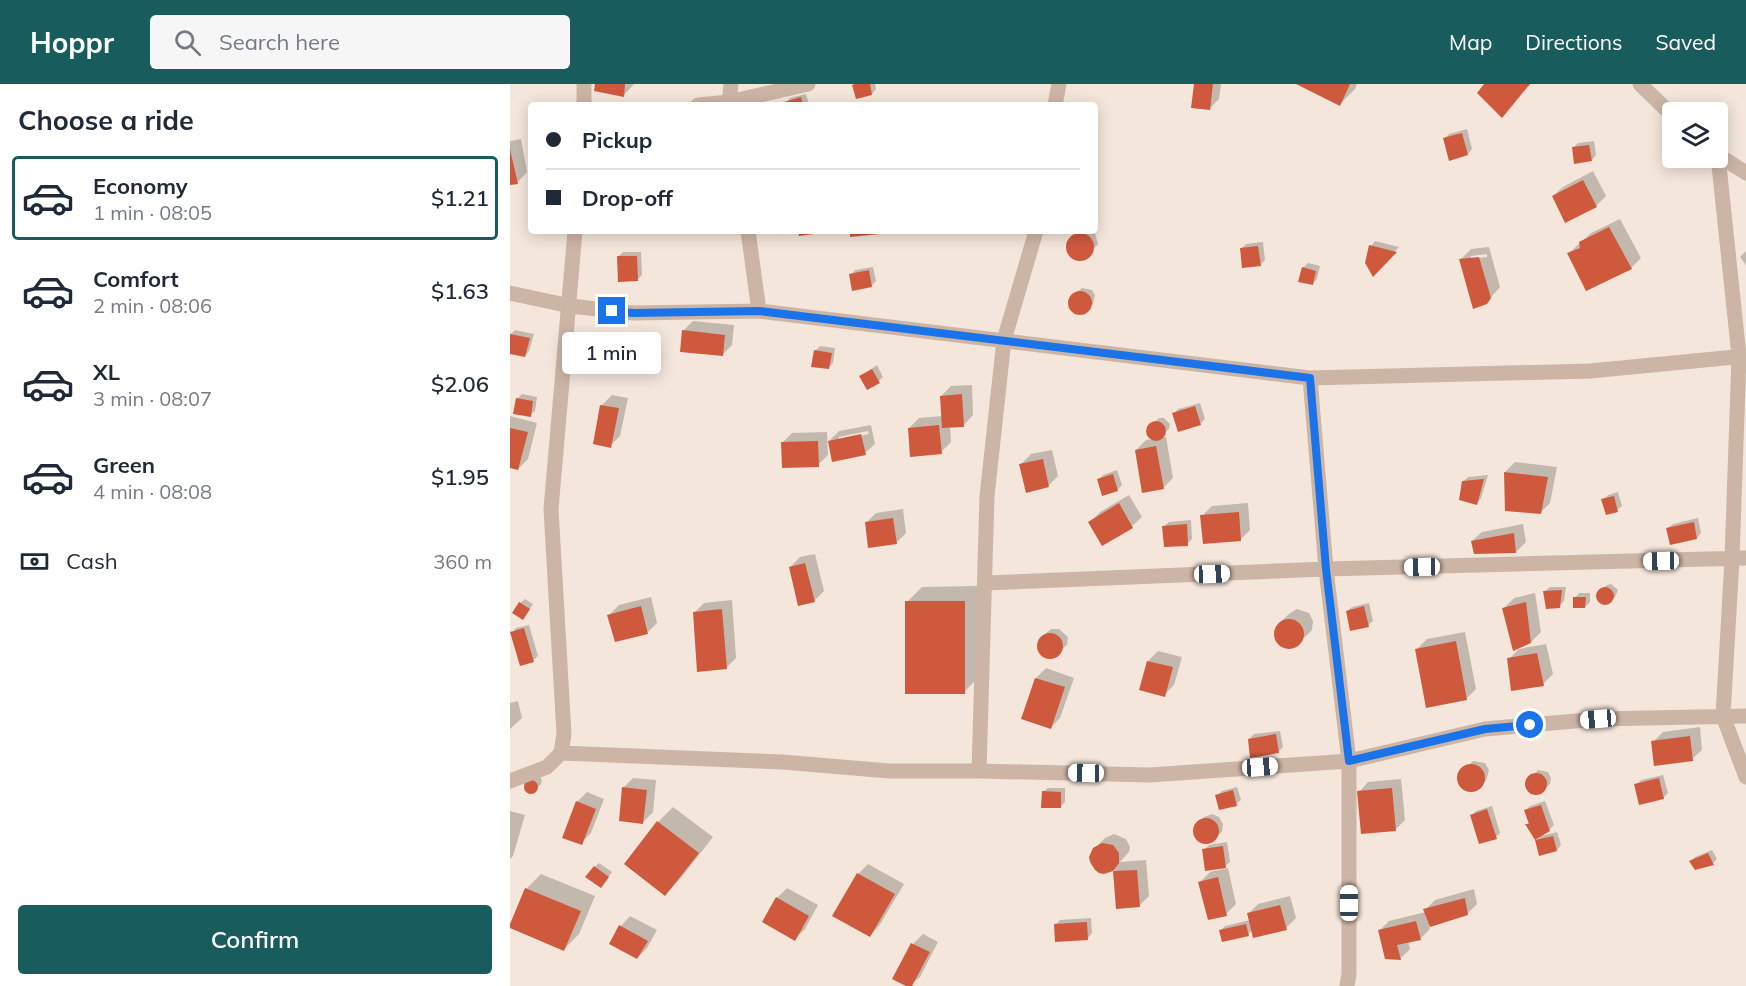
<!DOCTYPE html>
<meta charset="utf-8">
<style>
body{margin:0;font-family:Mulish,sans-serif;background:#f6f6f7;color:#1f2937;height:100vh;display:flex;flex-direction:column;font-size:22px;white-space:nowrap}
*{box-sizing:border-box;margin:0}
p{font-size:20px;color:#747a83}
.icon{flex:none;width:33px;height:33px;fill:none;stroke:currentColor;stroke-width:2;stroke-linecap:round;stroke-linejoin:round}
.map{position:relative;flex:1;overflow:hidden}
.panel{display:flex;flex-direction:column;background:#fff;width:510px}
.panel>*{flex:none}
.banner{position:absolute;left:18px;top:18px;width:570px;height:132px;border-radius:6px;box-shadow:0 3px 15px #0003;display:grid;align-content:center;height:132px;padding:0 18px;background:#fff}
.controls{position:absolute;left:1152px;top:18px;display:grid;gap:12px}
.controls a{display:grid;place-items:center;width:66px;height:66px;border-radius:6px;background:#fff;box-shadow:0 3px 15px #0003;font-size:30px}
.end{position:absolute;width:27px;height:27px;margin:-14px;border:8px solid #1a73e8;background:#fff;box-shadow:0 0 0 3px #fff}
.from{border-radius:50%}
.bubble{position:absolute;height:42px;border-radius:6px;background:#fff;box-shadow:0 3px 15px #0003;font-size:20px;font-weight:600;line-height:42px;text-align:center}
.car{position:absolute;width:18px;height:36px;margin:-18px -9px;border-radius:8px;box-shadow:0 0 4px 2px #0007;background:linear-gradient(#fff 24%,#345 0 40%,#fff 0 76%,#345 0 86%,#fff 0)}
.banner b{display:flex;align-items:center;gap:21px;height:57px;font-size:22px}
.banner b+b{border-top:2px solid #e0e1e3}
.banner i{width:15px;height:15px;background:#1f2937}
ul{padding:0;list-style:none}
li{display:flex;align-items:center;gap:18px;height:84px;margin:0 12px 9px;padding:0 6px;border:3px solid transparent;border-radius:6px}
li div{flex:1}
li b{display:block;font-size:22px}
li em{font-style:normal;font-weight:600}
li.on{border-color:#195c5d}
li>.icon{width:54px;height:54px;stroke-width:1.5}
h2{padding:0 18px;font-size:27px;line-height:72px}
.pay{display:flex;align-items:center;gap:15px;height:66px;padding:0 18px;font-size:22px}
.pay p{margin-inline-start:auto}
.button{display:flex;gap:12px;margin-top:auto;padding:12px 18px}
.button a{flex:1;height:69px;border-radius:6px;background:#195c5d;color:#fff;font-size:24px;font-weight:600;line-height:69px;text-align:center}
header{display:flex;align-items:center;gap:36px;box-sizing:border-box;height:84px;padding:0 30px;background:#195c5d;color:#fff}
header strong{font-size:28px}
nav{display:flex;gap:33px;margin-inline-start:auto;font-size:21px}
.search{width:420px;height:54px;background:#f6f6f7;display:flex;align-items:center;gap:15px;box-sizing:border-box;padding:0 21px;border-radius:6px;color:#747a83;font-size:22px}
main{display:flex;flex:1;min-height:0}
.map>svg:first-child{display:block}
.shadow{fill:#0003;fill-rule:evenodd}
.building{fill:#cf593d}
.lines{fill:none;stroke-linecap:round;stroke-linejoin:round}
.street{stroke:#cdb5a5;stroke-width:15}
.route{stroke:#1a73e8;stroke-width:8}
</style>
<header>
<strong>Hoppr</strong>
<div class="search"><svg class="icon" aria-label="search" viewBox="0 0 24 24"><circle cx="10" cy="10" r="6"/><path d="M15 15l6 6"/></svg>Search here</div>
<nav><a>Map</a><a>Directions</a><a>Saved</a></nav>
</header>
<main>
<section class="panel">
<h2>Choose a ride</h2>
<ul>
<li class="on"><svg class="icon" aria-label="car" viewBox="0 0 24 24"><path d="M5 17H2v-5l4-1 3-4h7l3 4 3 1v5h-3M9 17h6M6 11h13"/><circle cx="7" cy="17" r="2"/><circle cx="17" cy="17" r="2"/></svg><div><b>Economy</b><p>1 min · 08:05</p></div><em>$1.21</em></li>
<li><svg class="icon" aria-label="car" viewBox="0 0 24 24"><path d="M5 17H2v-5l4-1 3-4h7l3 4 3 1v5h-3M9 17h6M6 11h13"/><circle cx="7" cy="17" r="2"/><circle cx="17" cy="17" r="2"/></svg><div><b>Comfort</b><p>2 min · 08:06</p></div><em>$1.63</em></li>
<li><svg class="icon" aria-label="car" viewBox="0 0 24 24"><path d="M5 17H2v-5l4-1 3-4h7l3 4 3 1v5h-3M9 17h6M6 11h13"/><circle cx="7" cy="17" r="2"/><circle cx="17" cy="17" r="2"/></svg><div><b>XL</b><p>3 min · 08:07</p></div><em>$2.06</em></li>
<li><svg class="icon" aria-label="car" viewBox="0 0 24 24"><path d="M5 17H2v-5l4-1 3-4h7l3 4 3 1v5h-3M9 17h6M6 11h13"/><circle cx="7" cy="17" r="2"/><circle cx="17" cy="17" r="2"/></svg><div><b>Green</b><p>4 min · 08:08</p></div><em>$1.95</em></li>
</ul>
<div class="pay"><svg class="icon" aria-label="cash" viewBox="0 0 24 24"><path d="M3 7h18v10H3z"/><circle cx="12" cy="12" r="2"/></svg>Cash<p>360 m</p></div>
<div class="button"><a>Confirm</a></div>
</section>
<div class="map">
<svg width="1236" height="902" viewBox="0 0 1236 902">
<rect width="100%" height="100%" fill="#f4e6da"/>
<path class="shadow" d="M86,0H124L114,11Z
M345,0H365L366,5L362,10Z
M685,0H711L709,15L699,25Z
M790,0H847L845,5L830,20Z
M296,10L299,21H276V19L280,14Z
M957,45L962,65L958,70L935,54L939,50Z
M11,55L17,88L8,98L0,100V57Z
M1084,57L1086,71L1082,76L1063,64L1068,59Z
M1083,87L1096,112L1086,122L1043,112L1053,103Z
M1110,135L1131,174L1121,184L1059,169L1081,149Z
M571,147H580L585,149L588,160L575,175H567L559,167V159Z
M865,157L889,163L863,190L861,162Z
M753,158L755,176L750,181L731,165L736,160Z
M979,163L990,203L976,219L951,175L961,165ZM977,170V173L961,175V172Z
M1236,167V181L1230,173Z
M113,168H131L132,191L127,196L108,173Z
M798,179L810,182L807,195L802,200L793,184Z
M363,183L366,197L361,202L341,191L345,186Z
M572,204L582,206L585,211L583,220L578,225L568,229L563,226L560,220L562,213Z
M183,237L224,241L222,261L212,271L173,247Z
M5,246L24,250L19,267L15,272L0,268L1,250Z
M310,262L325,264L323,279L318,284L305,267Z
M367,281L373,293L369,297L351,292Z
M462,301L463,331L454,341L440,342L441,358L431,368L399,344L409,334L433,332L431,312L441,302Z
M12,310L27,313L25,327L20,331L7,315Z
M102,311L118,314L110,352L100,362L92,321Z
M690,319L695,335L690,340L664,330L668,325Z
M0,332L27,339L18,375L8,385L0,383Z
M649,334H654L660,340L659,345L648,354L656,353L663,394L653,404L626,366L636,356L644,355L639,351L640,343Z
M361,341L365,360L355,369L319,357L329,347ZM358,347L359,350L329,356V353Z
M317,348L318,371L308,381L272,359L282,349Z
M542,366L548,392L538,402L511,380L521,370Z
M1005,378L1047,383L1040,419L1030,429L995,388Z
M607,386L612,401L608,405L593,410L589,395L593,391Z
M978,391L971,414L967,419L953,398L958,393Z
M1108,408L1112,422L1107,426L1093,416L1098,411Z
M619,411L632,433L622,442L593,460L580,438L590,428Z
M738,419L740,446L730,456L692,432L702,422Z
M393,425L396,449L386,459L356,439L366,429Z
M1188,434L1191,449L1187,454L1158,444L1163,440Z
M681,436L682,455L677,460L654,442L659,438Z
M1013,440L1016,458L1006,468L962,457L972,448Z
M305,470L314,507L304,517L280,483L290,473Z
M1101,500L1108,506L1105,513L1095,519L1089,516L1088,510L1097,501Z
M469,502V593L454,608L397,518L412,503Z
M1040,503H1056L1054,517L1049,522L1035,507Z
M1025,509L1031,548L1021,558L994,524L1004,514Z
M1069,509H1080V518L1075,523L1065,514Z
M141,513L147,539L137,549L99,531L109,521Z
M15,515L23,520L17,529L10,519Z
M222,516L226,574L216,584L184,529L194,519Z
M859,519L863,537L858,541L837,527L842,523Z
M787,525L799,529L803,537L802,546L788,560L775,563L767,558L765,549L768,540L779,530Z
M19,541L28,572L23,576L2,549L6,544Z
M541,545H549L558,553L557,561L541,574L534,572L529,566L530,555Z
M955,548L966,605L956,615L907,565L917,555Z
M1036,560L1043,590L1033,600L999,575L1009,565Z
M648,567L672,573L664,601L654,611L638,577Z
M536,584L564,594L550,634L540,644L526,594Z
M8,617L12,634L0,645V619Z
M1190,643L1192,666L1182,675L1143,658L1153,648Z
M770,647L773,663L768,668L739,655L744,650Z
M963,677L975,679L979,686L976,697L963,706L955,705L950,699L949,691Z
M1028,686L1038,688L1041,694L1040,700L1029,709H1023L1017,702L1019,695Z
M28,691L32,696L31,700L23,708L17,707L14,700L22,692Z
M1153,691L1158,709L1153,714L1126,701L1131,696Z
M123,694L146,696L143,728L133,738L113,704Z
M891,695L895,736L885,746L849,708L858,698Z
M727,703L731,716L726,720L707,712L712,707Z
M538,704H555V718L550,723L533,708Z
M77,708L94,715L81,749L71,759L67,718Z
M1035,717L1044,741L1039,746L1017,740L1019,738L1015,727L1020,722Z
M982,722L990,749L986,753L961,732L966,727Z
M163,723L203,753L170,795L155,810L116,780L148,738Z
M0,727L15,731L3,772L0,775Z
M702,730L709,733L713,740L712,748L697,759L687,755L684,748L689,738L694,733Z
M1047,748L1051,761L1047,766L1026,757L1031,752Z
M604,750L616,755L620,763L619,768L610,778L636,776L639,812L629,822L607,824L605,786L594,788L584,765L595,754Z
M717,758L720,778L715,782L694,766L699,761Z
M1202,766L1207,775L1203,779L1181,777L1185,773Z
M89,779L102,788L95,798L85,783Z
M358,780L394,800L369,842L359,852L348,790Z
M718,784L726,820L716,830L690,798L700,788Z
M31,790L85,812L69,850L54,865L16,805Z
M277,804L308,821L295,845L285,855L267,814Z
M964,805L967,820L957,830L919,841L920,845L911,854L898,857L900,865L890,875L869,847L879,837L916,828L915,826L925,816Z
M780,812L786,834L776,844L742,846L738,851L711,846L715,842L740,836L738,830L748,820Z
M120,832L147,846L137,864L127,874L111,842Z
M581,834L582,849L578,854L546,840L550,836Z
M413,850L428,858L410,893L399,902L384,894L403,860Z"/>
<path class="building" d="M85,0H115L114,13L84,7Z
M345,0H360L362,11L346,15L342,1Z
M684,0H703L700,26L681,24Z
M786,0H840L830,22Z
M974,0H1020L992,34L967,9Z
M291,13L293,21H275L274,18Z
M952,49L958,71L939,77L933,54Z
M1079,61L1082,77L1064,80L1062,63Z
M0,65L8,100L0,101Z
M1073,96L1087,123L1055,139L1042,112Z
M1099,143L1122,185L1076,207L1057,169L1070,164L1069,158Z
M288,147H319V148L289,152Z
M340,147H380V149L340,153Z
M556 163a14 14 0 1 1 28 0a14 14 0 1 1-28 0Z
M859,161L887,168L863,193L855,179Z
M748,162L751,182L732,184L730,164Z
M107,172H127L128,197L108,198Z
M969,173L981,214L977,220L963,225L949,175Z
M792,183L806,187L803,201L788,198Z
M359,186L362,203L342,207L339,190Z
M558 219a12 12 0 1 1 24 0a12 12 0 1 1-24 0Z
M172,246L215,251L213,272L170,268Z
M0,250L20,254L15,273L0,270Z
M304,266L322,269L319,285L301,283Z
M362,285L370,299L357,306L349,292Z
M452,310L454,343L432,344L430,312Z
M6,314L23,317L21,333L3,330Z
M90,321L109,324L101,364L83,360Z
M685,322L691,341L668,348L662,329Z
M636 347a10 10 0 1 1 20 0a10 10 0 1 1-20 0Z
M429,341L432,370L400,373L398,344Z
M0,344L18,348L8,386L0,384Z
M351,350L356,371L322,378L318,357Z
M308,357L309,383L272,384L271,358Z
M646,362L654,405L632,409L625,366Z
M533,375L539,403L516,409L509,380Z
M994,388L1038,393L1031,430L995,427Z
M603,390L608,407L592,412L587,395Z
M974,395L967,421L949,416L952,397Z
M1104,412L1108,428L1096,431L1091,415Z
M609,419L623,444L592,462L578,438Z
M729,428L731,457L693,460L690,431Z
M383,434L387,460L358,464L355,438Z
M1184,438L1187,455L1160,461L1156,444Z
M677,440L678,462L654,463L652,442Z
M1004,449L1006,469L964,470L961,457Z
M295,479L305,518L288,522L279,483Z
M1086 512a9 9 0 1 1 18 0a9 9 0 1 1-18 0Z
M1052,506L1050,524L1036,525L1033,507Z
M1063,513H1076L1075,524H1063Z
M395,517H455V610H395Z
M9,518L20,525L13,536L2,529Z
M1016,518L1021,559L1003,567L992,524Z
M131,522L138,550L105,558L97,531Z
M854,522L859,543L840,547L836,527Z
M212,525L217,585L187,588L183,528Z
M764 550a15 15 0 1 1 30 0a15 15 0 1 1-30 0Z
M14,544L24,578L10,582L0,548Z
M527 562a13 13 0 1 1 26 0a13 13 0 1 1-26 0Z
M946,557L957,616L916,624L905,565Z
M1027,569L1034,602L1001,607L997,574Z
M637,577L663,583L655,613L629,606Z
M525,594L555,603L541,645L511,635Z
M766,650L769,669L740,674L738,655Z
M1180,652L1183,677L1144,682L1141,657Z
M947 694a14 14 0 1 1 28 0a14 14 0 1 1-28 0Z
M1015 700a11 11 0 1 1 22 0a11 11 0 1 1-22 0Z
M1149,694L1154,715L1129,721L1124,700Z
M14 703a7 7 0 1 1 14 0a7 7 0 1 1-14 0Z
M112,703L137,706L133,740L109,737Z
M882,704L886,747L851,750L847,707Z
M723,706L727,722L709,726L705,711Z
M532,707L551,708V724H531Z
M66,717L86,725L72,761L52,754Z
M1031,721L1040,747L1025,756L1043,752L1047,767L1029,772L1025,756L1015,740H1019L1014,726Z
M977,725L987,755L969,760L960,731Z
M683 747a13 13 0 1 1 26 0a13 13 0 1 1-26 0Z
M147,737L189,769L155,812L114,780Z
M592,759L603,761L609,769V779L603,787L627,786L630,823L606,825L603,787L594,790L589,789L585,786L580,778L579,773L583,764Z
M713,762L716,784L695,787L692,765Z
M1198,769L1204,781L1185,786L1179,777Z
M84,782L99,793L91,804L75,793Z
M347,789L385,810L360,853L322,832Z
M708,793L717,832L698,836L688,798Z
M15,804L71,827L54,867L0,844V840Z
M266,813L299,832L285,857L252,838Z
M955,814L958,831L920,843L913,825Z
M770,821L777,846L743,854L737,829Z
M906,837L911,856L887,861L891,876L875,875L868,846Z
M577,838L578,856L545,858L544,840Z
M736,840L739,852L712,858L709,846Z
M109,841L138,857L127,875L99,860Z
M401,859L420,868L402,902H396L382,895Z"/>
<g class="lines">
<path class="street" d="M1130,0L1162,31
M74,21V0
M188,21L219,18L298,0
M219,21L221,0
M545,21L549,0
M1208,71L1236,89
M1208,72L1229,272L1222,475L1213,632L1236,693
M238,147L249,227
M526,147L494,256L477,412L469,687L640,691L839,677L975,645L1088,635L1236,632
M0,209L60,222L123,229L249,227L800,294
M475,499L816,485L1236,474
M51,669L272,678L379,687H469
M0,697L37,683L51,669L54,650L41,425L65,147
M837,902L839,890V677L816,485L800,294L1080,287L1236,272"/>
</g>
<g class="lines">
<path class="route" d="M102,227L123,229L249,227L800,294L816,485L839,677L975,645L1020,641"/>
</g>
</svg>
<div class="controls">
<a><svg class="icon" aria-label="layers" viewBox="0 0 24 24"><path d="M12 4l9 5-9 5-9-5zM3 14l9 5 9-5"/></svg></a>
</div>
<i class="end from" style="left:1020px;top:641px"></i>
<i class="end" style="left:102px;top:227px"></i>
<div class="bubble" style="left:52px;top:248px;width:99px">1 min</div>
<i class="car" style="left:1151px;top:477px;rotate:269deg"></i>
<i class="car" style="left:912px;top:483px;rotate:269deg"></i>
<i class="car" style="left:702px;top:490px;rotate:88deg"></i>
<i class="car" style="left:1088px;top:635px;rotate:265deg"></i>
<i class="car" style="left:750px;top:683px;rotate:86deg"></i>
<i class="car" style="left:576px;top:689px;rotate:271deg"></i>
<i class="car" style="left:839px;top:819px;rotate:0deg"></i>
<div class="banner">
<b><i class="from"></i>Pickup</b>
<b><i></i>Drop-off</b>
</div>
</div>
</main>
